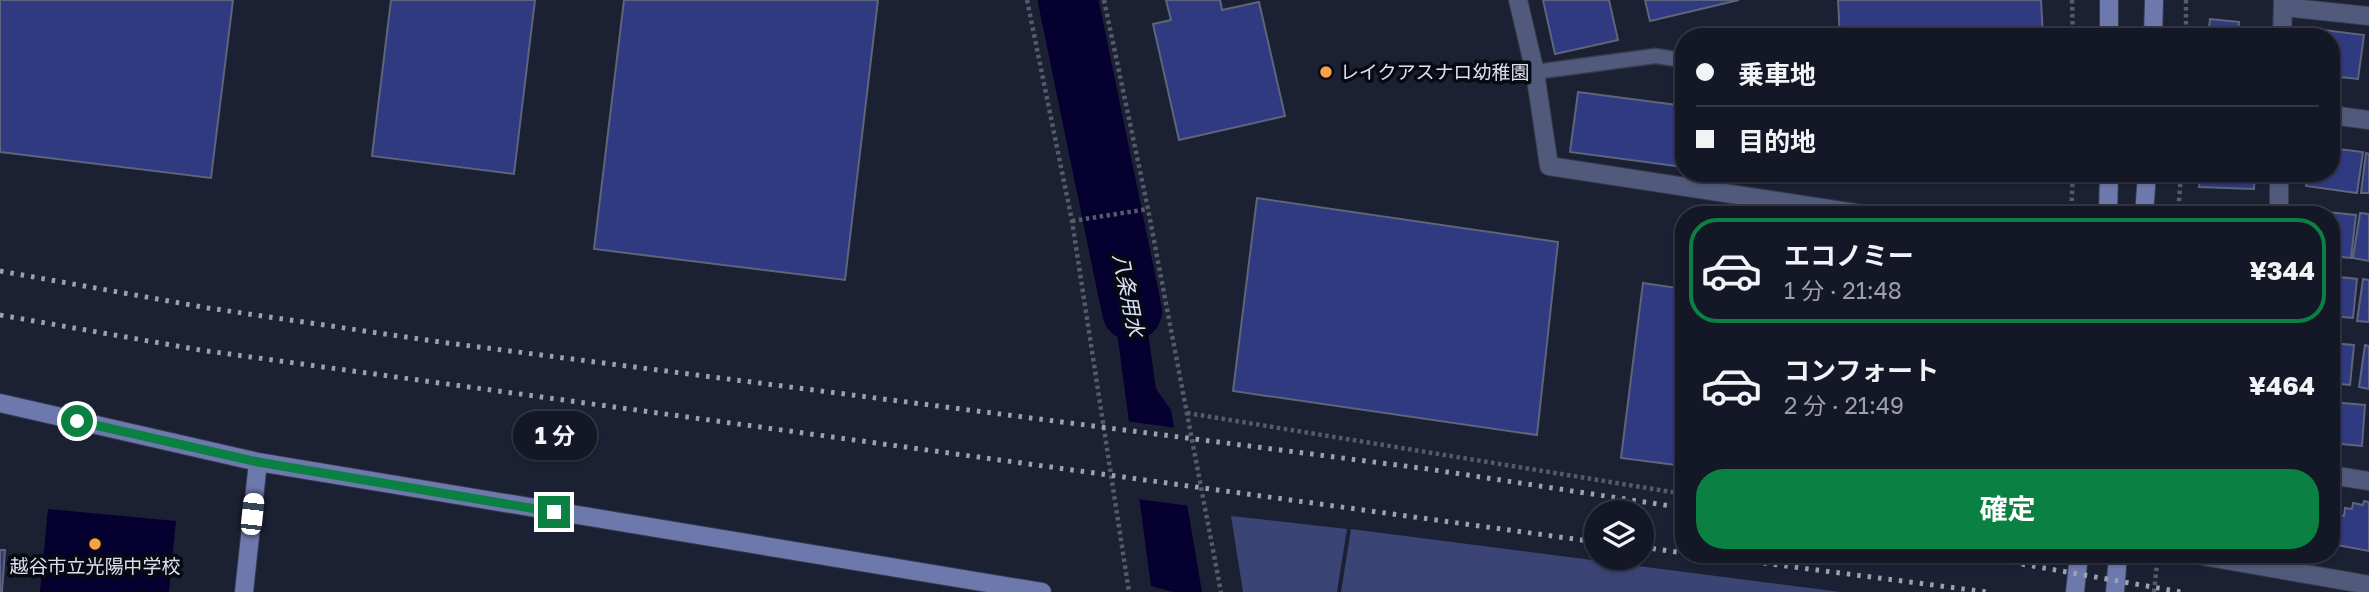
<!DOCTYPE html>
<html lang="ja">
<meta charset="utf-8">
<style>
body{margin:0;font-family:"Golos Text","Noto Sans JP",sans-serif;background:#1d212e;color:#f1f3f6;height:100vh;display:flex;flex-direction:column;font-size:26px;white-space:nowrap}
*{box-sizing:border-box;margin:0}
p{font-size:23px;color:#9da0a7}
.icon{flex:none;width:38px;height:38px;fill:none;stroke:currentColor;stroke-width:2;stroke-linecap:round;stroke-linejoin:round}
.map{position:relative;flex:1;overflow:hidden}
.side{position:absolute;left:1675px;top:206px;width:665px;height:357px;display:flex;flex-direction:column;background:#141826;border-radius:28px;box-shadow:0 2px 5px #0004,0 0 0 2px #333743}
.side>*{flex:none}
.hud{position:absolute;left:1675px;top:28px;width:665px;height:154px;border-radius:28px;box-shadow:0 2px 5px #0004,0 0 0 2px #333743;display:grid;align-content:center;height:154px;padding:0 21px;background:#141826}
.controls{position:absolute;left:1584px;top:500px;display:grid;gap:14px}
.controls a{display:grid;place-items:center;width:70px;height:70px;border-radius:50%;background:#141826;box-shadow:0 2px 5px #0004,0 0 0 2px #333743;font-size:35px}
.end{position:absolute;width:32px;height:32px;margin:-16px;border:9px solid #0b8043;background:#fff;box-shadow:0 0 0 4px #fff}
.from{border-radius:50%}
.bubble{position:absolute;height:49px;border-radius:24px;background:#141826;box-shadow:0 2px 5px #0004,0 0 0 2px #333743;font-size:23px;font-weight:700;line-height:49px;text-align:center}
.car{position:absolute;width:21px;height:42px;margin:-21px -10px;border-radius:9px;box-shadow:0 0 5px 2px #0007;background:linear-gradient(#fff 24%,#345 0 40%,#fff 0 76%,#345 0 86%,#fff 0)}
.hud b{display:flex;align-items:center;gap:24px;height:66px;font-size:26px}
.hud b+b{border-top:2px solid #333743}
.hud i{width:18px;height:18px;background:#f1f3f6}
ul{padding:12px 0 0;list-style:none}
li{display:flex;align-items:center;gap:21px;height:105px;margin:0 14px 10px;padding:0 7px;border:4px solid transparent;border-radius:28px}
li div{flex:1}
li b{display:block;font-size:26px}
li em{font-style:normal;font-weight:700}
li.active{border-color:#0b8043}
li>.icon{width:63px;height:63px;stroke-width:1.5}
.button{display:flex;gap:14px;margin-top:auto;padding:14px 21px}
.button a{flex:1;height:80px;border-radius:28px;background:#0b8043;color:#fff;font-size:28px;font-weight:700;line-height:80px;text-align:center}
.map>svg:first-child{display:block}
.green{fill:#3a4475}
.water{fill:#050030}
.pier{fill:#1b2033}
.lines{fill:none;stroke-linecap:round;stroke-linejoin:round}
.river{stroke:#050030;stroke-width:60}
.building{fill:#303a81;stroke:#5e647b;stroke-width:2}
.lane-casing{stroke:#363b4d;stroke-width:17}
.street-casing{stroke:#363b4d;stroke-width:20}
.secondary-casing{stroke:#363b4d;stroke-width:20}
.path{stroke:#565a6b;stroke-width:4.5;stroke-dasharray:3.5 3.5;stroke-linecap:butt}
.lane{stroke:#515a7a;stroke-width:14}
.street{stroke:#515a7a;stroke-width:18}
.secondary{stroke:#6d79ad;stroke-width:18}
.rail{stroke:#9ca1b0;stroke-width:5;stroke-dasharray:3.5 7;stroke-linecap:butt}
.route{stroke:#0b8043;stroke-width:9}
.poi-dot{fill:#f7a149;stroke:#080a12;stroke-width:2.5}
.labels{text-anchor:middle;stroke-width:7;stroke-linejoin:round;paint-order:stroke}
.poi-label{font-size:19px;fill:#dce0ed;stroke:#080a12;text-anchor:start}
.water-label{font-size:21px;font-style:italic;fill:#dae0f6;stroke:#080a12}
</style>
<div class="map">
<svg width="2369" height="592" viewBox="0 0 2369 592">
<rect width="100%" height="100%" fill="#1b2033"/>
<path class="green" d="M1231,516L1347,529L1337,592H1243Z
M1351,529L1841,592H1341Z"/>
<path class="water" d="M1056,0H1093L1118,118L1130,194L1097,200Z
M1133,228L1156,389L1171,410L1202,592H1173L1151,586L1104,235Z
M48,509L176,521L169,592H40Z"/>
<path class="pier" d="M1126,421L1177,428L1191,506L1136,499Z"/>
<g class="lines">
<path class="river" d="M1068,0L1132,311"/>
</g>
<path class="building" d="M0,0H233L211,178L0,152Z
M391,0H535L514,174L372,156Z
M624,0H878L845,280L594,249Z
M1166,0H1220L1222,10L1259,2L1285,116L1179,140L1153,24L1171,20Z
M1543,0H1609L1618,40L1555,54Z
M1645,0H1739L1650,21Z
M1838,0H2041L2043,37H1840Z
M2210,19L2239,22L2238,37H2208Z
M2316,29L2364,35L2358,79L2331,76V37H2315Z
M1578,92L1684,106V167L1570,152Z
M2331,148L2363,152L2357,193L2306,186L2307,173H2331Z
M2366,153L2369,154V193H2361Z
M1730,173H1789L1788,181Z
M2200,173H2255L2254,189L2199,187Z
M1257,198L1558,242L1537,435L1233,391Z
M2202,207L2255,210V215H2201Z
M2298,209L2356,215L2351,258L2331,256V215H2297Z
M2360,213L2369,214V261L2353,258Z
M2331,276L2357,279L2353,318L2331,316Z
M2363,279L2369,280V322L2357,321Z
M1643,283L1684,289V466L1621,458Z
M2331,343L2354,345L2350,385L2331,383Z
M2365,345L2369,346V389L2359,387Z
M2331,402L2365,405L2362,446L2331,443Z
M2364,501L2369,502V551L2331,544V513L2344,516L2345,508L2352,509L2353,503L2363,505Z
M0,550H5L2,592H0Z"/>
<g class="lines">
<g class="lane-casing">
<path id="lane" d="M1535,72L1655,56L1684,60"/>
</g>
<g class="street-casing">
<path id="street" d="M1518,0L1535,72L1549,166L1868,215
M2283,7L2369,16
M2282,37L2283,0
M2331,115L2369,120
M2279,215V173
M2331,475L2369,481
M2197,555L2369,585"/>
</g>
<g class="secondary-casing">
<path id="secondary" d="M2109,0V37
M2153,37L2154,0
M2108,215L2109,173
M2144,215L2147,173
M0,403L258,462L1042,592
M244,592L258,462
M2075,592L2079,555
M2115,592L2118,555"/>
</g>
<path class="path" d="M1027,0L1072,221L1129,592
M1104,0L1148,209L1221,592
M2072,0L2073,37
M2186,0V37
M2071,215L2073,173
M2178,215L2181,173
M1072,221L1148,209
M1187,413L1684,494
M2154,592L2158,555"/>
<use href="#lane" class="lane"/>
<use href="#street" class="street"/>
<use href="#secondary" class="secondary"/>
<path class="rail" d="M0,271L208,308L440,342L1428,469L1684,508
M0,315L200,350L1596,542
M1642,547L1684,553
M1701,555L1987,592
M1970,555L2181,592"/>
</g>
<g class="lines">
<path class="route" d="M77,421L258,462L554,512"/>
</g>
<g class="poi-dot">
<circle cx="1326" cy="72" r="7"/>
<circle cx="95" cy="544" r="7"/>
</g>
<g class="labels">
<g class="poi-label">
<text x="1340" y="79">レイクアスナロ幼稚園</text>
<text x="95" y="573" text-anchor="middle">越谷市立光陽中学校</text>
</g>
<g class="water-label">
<text transform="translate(1128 295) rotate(79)" y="7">八条用水</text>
</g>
</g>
</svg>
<div class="controls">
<a><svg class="icon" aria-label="layers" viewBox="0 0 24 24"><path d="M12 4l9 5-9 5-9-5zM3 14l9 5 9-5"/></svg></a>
</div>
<i class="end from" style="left:77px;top:421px"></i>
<i class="end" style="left:554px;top:512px"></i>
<div class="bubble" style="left:513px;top:411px;width:84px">1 分</div>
<i class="car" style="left:252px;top:514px;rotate:6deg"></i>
<div class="hud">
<b><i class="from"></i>乗車地</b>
<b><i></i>目的地</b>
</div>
<section class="side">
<ul>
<li class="active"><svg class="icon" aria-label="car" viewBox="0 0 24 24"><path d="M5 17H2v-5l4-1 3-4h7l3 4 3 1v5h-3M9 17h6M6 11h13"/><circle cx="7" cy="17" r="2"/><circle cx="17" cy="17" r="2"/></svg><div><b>エコノミー</b><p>1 分 · 21:48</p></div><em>¥344</em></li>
<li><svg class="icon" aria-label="car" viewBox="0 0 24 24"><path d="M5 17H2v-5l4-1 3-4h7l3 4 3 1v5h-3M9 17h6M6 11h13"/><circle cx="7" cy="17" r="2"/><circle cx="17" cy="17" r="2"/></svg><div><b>コンフォート</b><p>2 分 · 21:49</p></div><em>¥464</em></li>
</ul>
<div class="button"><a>確定</a></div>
</section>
</div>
